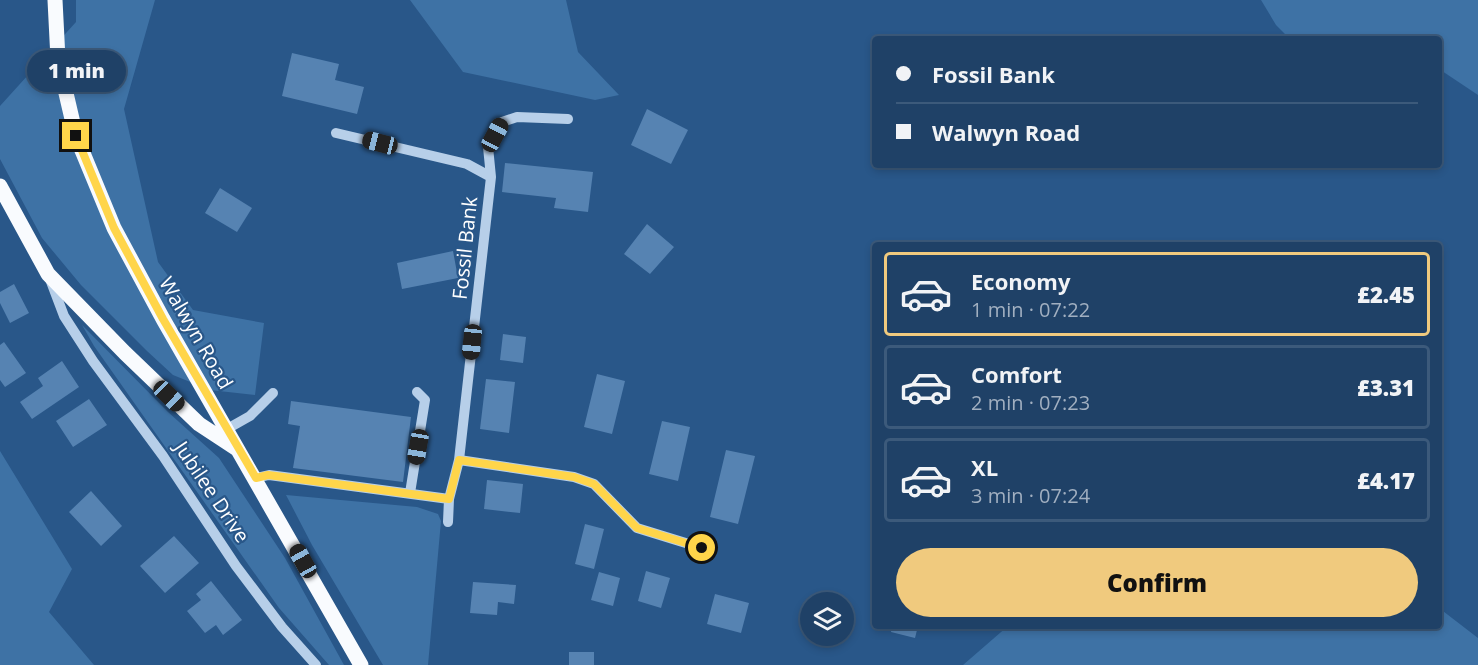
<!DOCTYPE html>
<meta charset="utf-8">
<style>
body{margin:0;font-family:"Open Sans",sans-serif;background:#27486d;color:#f1f3f6;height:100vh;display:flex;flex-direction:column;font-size:22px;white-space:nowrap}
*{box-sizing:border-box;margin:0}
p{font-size:20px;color:#a1afc0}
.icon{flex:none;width:33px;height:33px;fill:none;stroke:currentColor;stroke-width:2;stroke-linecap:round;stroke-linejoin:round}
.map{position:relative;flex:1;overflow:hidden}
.side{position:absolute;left:872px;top:242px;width:570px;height:387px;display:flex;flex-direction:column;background:#1f4167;border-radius:6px;box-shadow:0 3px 9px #0003,0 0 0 2px #3c5a7b}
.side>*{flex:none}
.hud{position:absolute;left:872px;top:36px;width:570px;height:132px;border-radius:6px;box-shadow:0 3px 9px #0003,0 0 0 2px #3c5a7b;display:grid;align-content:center;height:132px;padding:0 24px;background:#1f4167}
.buttons{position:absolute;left:800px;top:592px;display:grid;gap:12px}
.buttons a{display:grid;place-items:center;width:54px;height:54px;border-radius:50%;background:#1f4167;box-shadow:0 3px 9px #0003,0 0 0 2px #3c5a7b;font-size:30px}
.end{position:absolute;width:27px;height:27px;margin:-14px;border:8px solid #ffd54a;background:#111;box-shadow:0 0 0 3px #111}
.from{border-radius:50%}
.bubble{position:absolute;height:42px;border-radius:21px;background:#1f4167;box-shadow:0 3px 9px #0003,0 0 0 2px #3c5a7b;font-size:20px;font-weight:800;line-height:42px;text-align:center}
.car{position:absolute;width:18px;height:36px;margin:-18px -9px;border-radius:8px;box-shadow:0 0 4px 2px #0007;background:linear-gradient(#222 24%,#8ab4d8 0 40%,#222 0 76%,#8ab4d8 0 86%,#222 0)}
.hud b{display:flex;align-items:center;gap:21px;height:57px;font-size:22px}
.hud b+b{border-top:2px solid #3c5a7b}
.hud i{width:15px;height:15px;background:#f1f3f6}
ul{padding:10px 0 0;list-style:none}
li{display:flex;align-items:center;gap:18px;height:84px;margin:0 12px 9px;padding:0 12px;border:3px solid #3c5a7b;border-radius:6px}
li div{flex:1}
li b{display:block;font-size:22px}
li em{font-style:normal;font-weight:800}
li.active{border-color:#f0ca7e}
li>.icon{width:54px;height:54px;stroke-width:1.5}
.action{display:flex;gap:12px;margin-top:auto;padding:12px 24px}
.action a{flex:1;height:69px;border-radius:36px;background:#f0ca7e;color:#111;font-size:24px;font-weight:800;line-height:69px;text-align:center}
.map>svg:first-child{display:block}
.green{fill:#3e72a5}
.building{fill:#5683b2}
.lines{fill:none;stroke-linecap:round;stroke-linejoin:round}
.minor{stroke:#b7cfe9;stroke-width:10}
.major{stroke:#f9fbfe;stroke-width:15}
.route{stroke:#ffd54a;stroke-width:8}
.labels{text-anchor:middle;stroke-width:4.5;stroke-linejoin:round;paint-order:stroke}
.street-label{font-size:20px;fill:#fff;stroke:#295789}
</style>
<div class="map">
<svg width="1478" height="665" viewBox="0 0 1478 665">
<rect width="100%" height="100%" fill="#295789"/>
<path class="green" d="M76,0H155L124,109L158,262L193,310L264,323L255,395L210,390L173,375L147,351L81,285L42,238L0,159V106L76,22Z
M410,0H566L578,52L619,95L595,100L463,72Z
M1261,0H1478V95L1439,69L1438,39H1290L1276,25Z
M82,325L168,412L219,458L285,558L344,665H329L279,608L94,346Z
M0,451L72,569L49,612L94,665H0Z
M286,495L417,507L438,514L441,521L428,665H383L312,545Z
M1439,608L1478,638V665H963L1008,626H1438Z"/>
<path class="building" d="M292,53L339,64L335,80L364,87L357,114L282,96Z
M647,109L688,130L671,164L631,145Z
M505,163L593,172L588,212L554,208L556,198L502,192Z
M220,188L252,208L237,232L205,213Z
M647,224L674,247L650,274L624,254Z
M453,251L458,278L402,289L397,263Z
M14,284L29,313L10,323L0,303V292Z
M503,334L526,337L523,363L500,360Z
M4,342L26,373L5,387L0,380V345Z
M62,361L79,387L32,419L20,402L43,386L38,378Z
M597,374L625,381L612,434L584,427Z
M486,379L515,382L509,433L480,429Z
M89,399L107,425L73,447L56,421Z
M291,401L411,417L403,482L293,468L300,426L288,424Z
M662,421L690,427L678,481L649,474Z
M726,450L755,456L738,524L710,517Z
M487,480L523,484L520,513L484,509Z
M91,491L122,526L101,546L69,512Z
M585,524L604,529L594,569L575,564Z
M174,536L199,563L165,593L140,566Z
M646,571L670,578L661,608L638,601Z
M599,572L620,578L613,606L591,600Z
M211,581L242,620L223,635L216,625L205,633L187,611L201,600L196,594Z
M473,582L516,585L514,604L498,602L497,615L470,613Z
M715,594L749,603L741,633L707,624Z
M892,626H918L915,638L891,632Z
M569,652H594V665H569Z"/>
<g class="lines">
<path class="minor" d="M336,133L467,164L491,177
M50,279L64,316L93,361L163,456L236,566L282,627L316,665
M227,429L250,416L273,393
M459,460L574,477L594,484L637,528L702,548
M256,478L269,475L449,499
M410,493L425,400L417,392
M448,522L449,499L459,460L491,177L488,147L502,122L517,117L568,119"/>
<path class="major" d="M55,0L58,59L76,136L114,228L163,319L361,665
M0,186L48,274L125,353L199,424L237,449"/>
</g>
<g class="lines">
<path class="route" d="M76,136L114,228L163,319L256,478L268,475L449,499L459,460L574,477L594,484L637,528L702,548"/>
</g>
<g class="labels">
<g class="street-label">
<text transform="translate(465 248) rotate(-84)" y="7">Fossil Bank</text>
<text transform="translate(196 333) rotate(60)" y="7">Walwyn Road</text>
<text transform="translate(212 492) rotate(56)" y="7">Jubilee Drive</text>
</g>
</g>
</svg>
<div class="buttons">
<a><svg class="icon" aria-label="layers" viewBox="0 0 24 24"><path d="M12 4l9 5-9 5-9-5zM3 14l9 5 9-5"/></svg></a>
</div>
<i class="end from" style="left:702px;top:548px"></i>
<i class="end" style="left:76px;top:136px"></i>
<div class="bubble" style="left:27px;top:50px;width:99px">1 min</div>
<i class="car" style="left:495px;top:135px;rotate:28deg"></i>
<i class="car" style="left:380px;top:143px;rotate:284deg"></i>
<i class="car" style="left:472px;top:342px;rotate:186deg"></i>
<i class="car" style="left:169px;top:396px;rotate:134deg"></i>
<i class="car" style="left:418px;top:447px;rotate:190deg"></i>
<i class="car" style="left:303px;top:561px;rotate:331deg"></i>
<div class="hud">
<b><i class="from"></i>Fossil Bank</b>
<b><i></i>Walwyn Road</b>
</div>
<section class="side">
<ul>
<li class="active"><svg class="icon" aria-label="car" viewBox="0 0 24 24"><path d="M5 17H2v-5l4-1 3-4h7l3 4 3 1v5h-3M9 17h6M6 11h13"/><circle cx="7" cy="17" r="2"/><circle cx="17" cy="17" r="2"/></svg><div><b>Economy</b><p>1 min · 07:22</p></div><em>£2.45</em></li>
<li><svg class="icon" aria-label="car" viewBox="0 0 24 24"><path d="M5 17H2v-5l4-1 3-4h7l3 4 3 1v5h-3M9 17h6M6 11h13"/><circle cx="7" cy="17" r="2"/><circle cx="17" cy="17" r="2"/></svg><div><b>Comfort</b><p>2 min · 07:23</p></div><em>£3.31</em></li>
<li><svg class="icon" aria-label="car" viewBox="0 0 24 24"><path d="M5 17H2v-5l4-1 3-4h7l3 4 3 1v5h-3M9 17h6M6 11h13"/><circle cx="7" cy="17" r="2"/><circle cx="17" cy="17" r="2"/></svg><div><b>XL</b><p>3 min · 07:24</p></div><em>£4.17</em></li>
</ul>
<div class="action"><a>Confirm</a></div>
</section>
</div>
